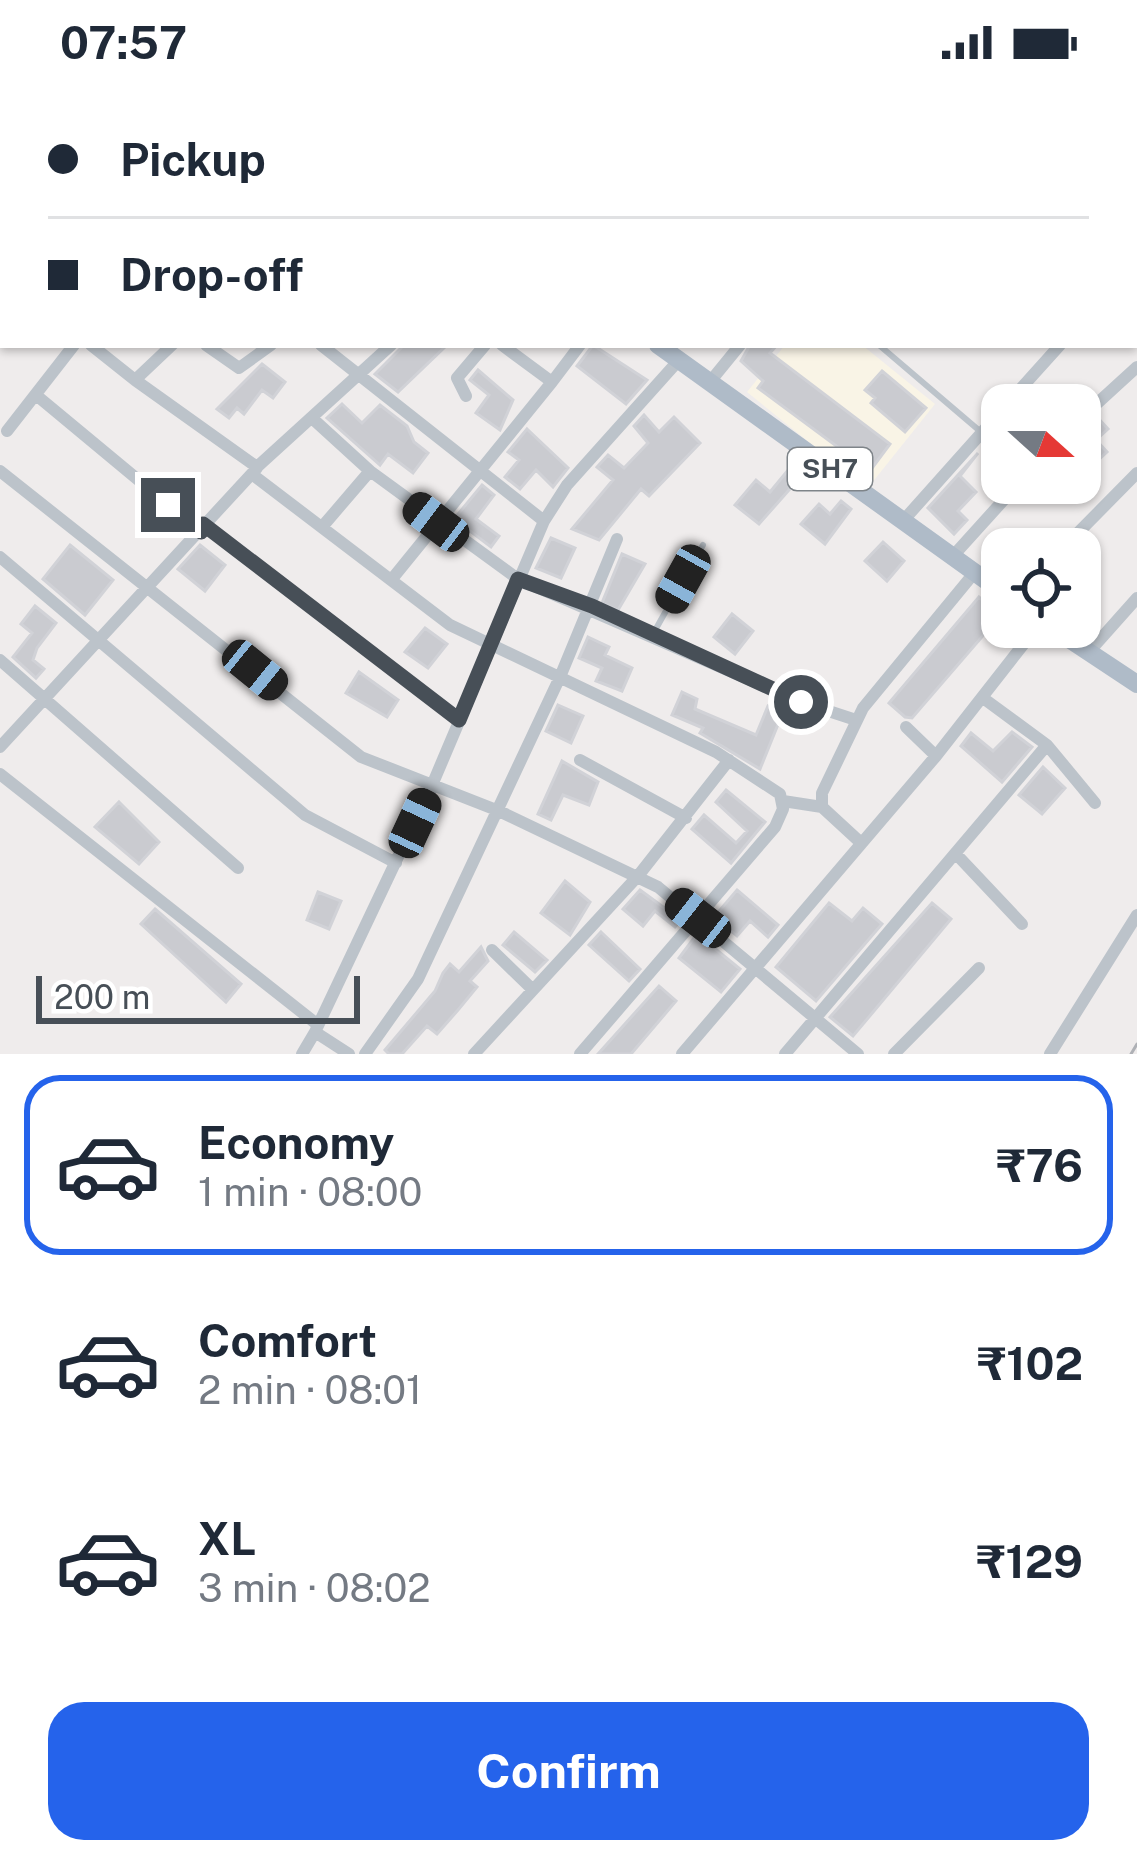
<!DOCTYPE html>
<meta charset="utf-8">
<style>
body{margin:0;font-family:"Public Sans",sans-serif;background:#f2f2f3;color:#1f2937;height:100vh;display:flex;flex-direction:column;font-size:45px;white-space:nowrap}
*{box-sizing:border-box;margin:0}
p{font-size:39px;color:#747a83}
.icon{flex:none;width:66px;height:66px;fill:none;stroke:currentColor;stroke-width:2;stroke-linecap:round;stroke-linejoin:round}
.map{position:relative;height:970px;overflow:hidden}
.panel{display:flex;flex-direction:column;background:#fff;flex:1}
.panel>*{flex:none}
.banner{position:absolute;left:0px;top:0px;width:1137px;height:264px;box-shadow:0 3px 9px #0004;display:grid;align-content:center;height:264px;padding:0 48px;background:#fff}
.needle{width:78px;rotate:111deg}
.fabs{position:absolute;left:981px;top:300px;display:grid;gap:24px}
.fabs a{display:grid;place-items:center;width:120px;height:120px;border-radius:24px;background:#fff;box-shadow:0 3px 9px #0004;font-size:60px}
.scale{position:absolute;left:36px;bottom:30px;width:324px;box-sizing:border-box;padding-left:12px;border:6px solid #474f57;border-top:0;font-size:33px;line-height:42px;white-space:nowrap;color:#474f57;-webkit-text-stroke:9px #fff;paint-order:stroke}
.end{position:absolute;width:54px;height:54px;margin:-27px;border:15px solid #474f57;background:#fff;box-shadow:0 0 0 6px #fff}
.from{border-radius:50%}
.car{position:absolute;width:36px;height:72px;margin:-36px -18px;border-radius:15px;box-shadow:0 0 9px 3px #0007;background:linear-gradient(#222 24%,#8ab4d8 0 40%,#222 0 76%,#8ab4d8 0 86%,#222 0)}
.banner b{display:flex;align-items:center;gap:42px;height:114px;font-size:45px}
.banner b+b{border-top:3px solid #e0e1e3}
.banner i{width:30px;height:30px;background:#1f2937}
ul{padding:21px 0 0;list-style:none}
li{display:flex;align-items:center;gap:36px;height:180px;margin:0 24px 18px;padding:0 24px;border:6px solid transparent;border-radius:36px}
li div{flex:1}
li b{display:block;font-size:45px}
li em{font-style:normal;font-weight:700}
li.active{border-color:#2563eb}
li>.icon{width:108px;height:108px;stroke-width:1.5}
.primary-button{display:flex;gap:24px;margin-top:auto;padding:24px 48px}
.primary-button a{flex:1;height:138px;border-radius:36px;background:#2563eb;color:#fff;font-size:48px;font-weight:700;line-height:138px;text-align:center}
.status{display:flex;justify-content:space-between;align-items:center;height:84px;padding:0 60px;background:#fff;direction:ltr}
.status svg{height:33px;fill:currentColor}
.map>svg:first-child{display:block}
.commercial{fill:#f9f4e6}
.building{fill:#cacbd0;stroke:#d1d2d7;stroke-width:3}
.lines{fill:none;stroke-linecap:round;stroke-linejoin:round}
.lane{stroke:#bcc3ca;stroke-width:6}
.street{stroke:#bcc3ca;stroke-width:12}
.primary{stroke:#afbbc8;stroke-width:18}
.rail{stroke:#afb1b6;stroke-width:3}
.route{stroke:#474f57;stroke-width:15}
.labels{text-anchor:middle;stroke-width:10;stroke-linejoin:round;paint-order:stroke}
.shield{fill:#fff;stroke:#7e8489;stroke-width:3}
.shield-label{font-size:27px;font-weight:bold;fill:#474f57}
</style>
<div class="status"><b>07:57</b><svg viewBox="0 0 49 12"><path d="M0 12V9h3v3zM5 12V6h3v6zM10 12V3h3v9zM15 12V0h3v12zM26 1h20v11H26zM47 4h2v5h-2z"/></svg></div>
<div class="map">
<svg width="1137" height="970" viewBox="0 0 1137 970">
<rect width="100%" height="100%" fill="#efecec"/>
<path class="commercial" d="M785,261H862L935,320L867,405L747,308Z"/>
<path class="building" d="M404,261H447L398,308L375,290Z
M593,261L647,296L626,320L577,282Z
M750,261H777L770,269L890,360L870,387L758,304L763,297L741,277Z
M262,280L285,298L273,314L262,306L244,330L237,324L229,334L217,325Z
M478,286L513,316L500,346L476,329L489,311L470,296Z
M882,287L926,324L905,348L871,319L875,314L865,306Z
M342,320L362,339L380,321L407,342L414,358L428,369L413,389L388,370L380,381L327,334Z
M644,331L659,348L674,333L700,359L649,412L641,405L599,456L572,445L613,396L597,383L608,371L624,384L648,359L634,342Z
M1097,333L1108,345L1096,356L1107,368L1095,379L1080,362V348Z
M527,345L568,384L553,403L536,386L520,405L505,393L519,376L508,368Z
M978,369L960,392L976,408L958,427L967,436L954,450L928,424Z
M793,380L804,389L759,440L735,421L756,396L770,408Z
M482,401L494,411L476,435L499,452L491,463L454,435Z
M841,417L851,425L825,460L801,440L819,420L830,430Z
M551,454L575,464L561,494L536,484Z
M883,458L904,477L887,497L865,477Z
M70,461L113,496L85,531L43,495Z
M200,461L225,481L205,507L178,485Z
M622,470L645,480L618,526L602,519Z
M979,513L1000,532L912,634L905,633L889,619Z
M35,522L56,539L37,564L33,576L44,585L36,594L13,573L32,549L21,540Z
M732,530L753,547L735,570L714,553Z
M425,544L447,560L428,584L405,568Z
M588,553L609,563L605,571L632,584L622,607L596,597L602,584L579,574Z
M359,588L398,616L387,633L346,609Z
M682,608L697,615L695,625L756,651L768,622L783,628L760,685L700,649L703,644L672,631Z
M558,621L583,632L571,659L546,647Z
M1012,648L1032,663L1002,698L961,662L971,649L993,667Z
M562,677L598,698L589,721L563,711L551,736L538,730Z
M1043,683L1065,704L1042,730L1019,711Z
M726,706L765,738L731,779L692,745L704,731L736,759L747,747L716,718Z
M119,718L159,758L139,780L95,743Z
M565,797L590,818L570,851L541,829Z
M640,806L681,836L675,843L655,827L643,842L623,825Z
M737,806L778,841L768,853L750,837L737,852L714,833Z
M318,808L341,817L329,845L307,836Z
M829,819L852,837L863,824L882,840L816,917L776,883Z
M932,819L951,835L853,952L830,933Z
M155,825L241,900L226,918L141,840Z
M514,848L547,876L535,888L503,861Z
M601,848L640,885L629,897L589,861Z
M697,850L740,885L721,908L679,874Z
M481,863L488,877L470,897L477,903L458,926L437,950L427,942L402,970H389L385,966L435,907L443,889L450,880L459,888Z
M659,902L676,917L631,970H598Z"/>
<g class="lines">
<path class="lane" d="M879,261L981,348
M653,550L703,461"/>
<path class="street" d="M536,0L539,3
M653,0L657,3
M753,0L756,3
M511,3L516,0
M805,3L808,0
M1070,3L1073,0
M0,41L3,39
M1134,86L1137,89
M1134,138L1137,141
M1134,188L1137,187
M91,261L135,296
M172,261L135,296L257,383L391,261
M206,261L239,284L271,261
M321,261L544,437L433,699L315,948L349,970
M552,298L580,261
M709,299L740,261
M36,311L201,448
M466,312L457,294L485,261
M1006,321L1060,261
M313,335L370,387L518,495L801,618L856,636
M1080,335L1137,283
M7,347L74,261
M0,387L361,673L499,727L658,803L858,970
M253,391L450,541L716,668L780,710L783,725L775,743L580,970
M544,437L567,401L679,276
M902,438L1002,326
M203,440L459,636
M322,443L370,387
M1062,465L1137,389
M953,472L1019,399
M0,473L305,731L396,779
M392,495L552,298L502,261
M1088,569L1137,514
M0,576L238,784
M983,614L1047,661L1095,719
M906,643L936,672
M0,663L257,384
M580,676L686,734
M0,690L318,941
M783,717L822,723
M860,758L822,723V709L863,624L975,488
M957,771L1022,840
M492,866L530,903
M302,970L315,948
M365,970L418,895L560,593L617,455
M474,970L638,792L729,676
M682,970L936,672L1037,543
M785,970L1047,661
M894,970L979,884
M1050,970L1137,831"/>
<path class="primary" d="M271,0L275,3
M305,0L309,3
M658,261L1002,508
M1051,543L1137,600"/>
<path class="rail" d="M1131,970L1137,960"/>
</g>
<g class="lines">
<path class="route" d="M168,421L201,448L203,440L459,636L518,495L592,522L801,618"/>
</g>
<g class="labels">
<rect class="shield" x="788" y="364" width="84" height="42" rx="9"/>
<g class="shield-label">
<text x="830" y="394">SH7</text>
</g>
</g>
</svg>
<div class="fabs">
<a><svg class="needle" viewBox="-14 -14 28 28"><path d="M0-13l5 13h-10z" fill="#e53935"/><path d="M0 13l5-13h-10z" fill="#747a83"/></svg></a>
<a><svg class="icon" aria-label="locate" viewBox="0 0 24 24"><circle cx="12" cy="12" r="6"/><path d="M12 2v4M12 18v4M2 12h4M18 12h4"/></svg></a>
</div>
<div class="scale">200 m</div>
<i class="end from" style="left:801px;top:618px"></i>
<i class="end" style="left:168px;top:421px"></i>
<i class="car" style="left:436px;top:438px;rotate:307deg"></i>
<i class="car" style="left:683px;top:495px;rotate:209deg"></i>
<i class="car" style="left:255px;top:586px;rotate:129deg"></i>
<i class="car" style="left:415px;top:739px;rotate:25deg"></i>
<i class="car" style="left:698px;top:834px;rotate:308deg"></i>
<div class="banner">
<b><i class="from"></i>Pickup</b>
<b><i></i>Drop-off</b>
</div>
</div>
<section class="panel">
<ul>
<li class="active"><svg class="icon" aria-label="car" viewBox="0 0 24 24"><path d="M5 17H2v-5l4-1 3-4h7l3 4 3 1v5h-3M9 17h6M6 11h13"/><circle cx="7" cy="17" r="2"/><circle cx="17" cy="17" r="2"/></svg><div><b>Economy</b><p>1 min · 08:00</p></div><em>₹76</em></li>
<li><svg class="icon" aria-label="car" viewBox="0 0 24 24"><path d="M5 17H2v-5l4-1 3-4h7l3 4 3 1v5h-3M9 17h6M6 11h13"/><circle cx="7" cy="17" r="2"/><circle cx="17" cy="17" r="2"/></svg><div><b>Comfort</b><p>2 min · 08:01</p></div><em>₹102</em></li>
<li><svg class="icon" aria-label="car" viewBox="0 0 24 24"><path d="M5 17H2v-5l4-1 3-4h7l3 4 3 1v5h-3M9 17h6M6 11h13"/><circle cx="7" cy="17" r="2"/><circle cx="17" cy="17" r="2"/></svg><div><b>XL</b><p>3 min · 08:02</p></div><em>₹129</em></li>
</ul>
<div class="primary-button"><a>Confirm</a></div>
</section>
